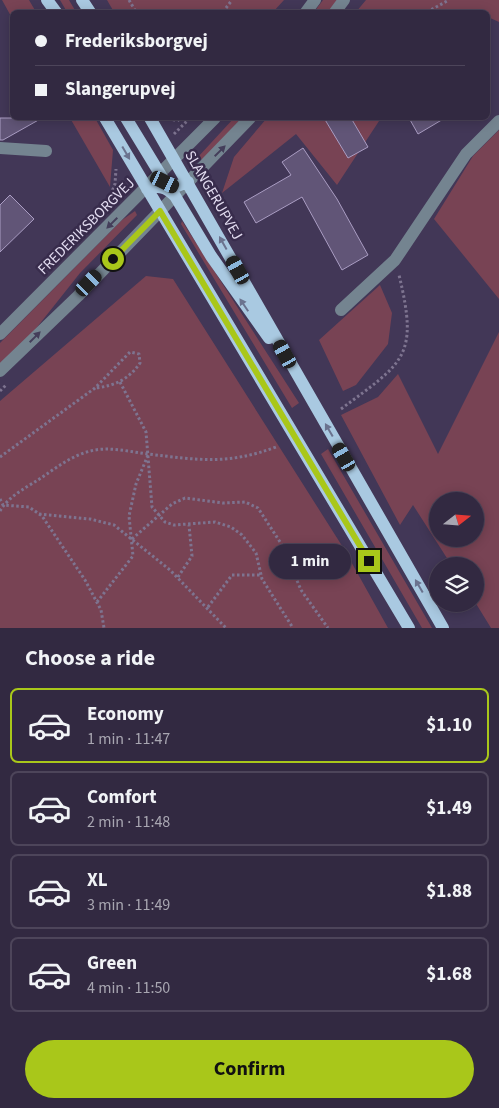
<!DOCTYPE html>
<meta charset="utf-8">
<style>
body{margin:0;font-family:"Source Sans 3",sans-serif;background:#3a3148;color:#f1f3f6;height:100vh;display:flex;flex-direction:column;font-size:19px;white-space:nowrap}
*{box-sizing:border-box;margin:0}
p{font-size:16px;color:#a8a6b1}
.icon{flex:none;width:28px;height:28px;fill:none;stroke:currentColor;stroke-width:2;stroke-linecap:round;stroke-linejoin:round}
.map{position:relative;height:628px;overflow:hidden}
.side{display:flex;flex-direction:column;background:#322941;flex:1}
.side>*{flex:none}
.hud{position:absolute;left:10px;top:10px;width:480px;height:110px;border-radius:8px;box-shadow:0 2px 12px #0003,0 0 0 1px #4d455a;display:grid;align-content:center;height:110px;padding:0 25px;background:#322941}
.needle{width:32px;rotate:73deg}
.controls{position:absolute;left:429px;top:492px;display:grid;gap:10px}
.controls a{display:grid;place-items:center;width:55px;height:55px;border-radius:50%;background:#322941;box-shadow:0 2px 12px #0003,0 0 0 1px #4d455a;font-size:25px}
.end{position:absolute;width:22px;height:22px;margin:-11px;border:6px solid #a9c71a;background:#111;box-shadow:0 0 0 2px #111}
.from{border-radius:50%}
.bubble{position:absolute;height:35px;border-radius:18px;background:#322941;box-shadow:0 2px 12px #0003,0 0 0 1px #4d455a;font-size:16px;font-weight:700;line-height:35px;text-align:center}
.car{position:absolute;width:15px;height:30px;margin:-15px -8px;border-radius:6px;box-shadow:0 0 4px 1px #0007;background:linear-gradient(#222 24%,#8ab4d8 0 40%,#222 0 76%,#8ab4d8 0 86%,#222 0)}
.hud b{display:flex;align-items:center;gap:18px;height:48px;font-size:19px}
.hud b+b{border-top:1px solid #4d455a}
.hud i{width:12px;height:12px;background:#f1f3f6}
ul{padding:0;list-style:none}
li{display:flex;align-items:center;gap:15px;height:75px;margin:0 10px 8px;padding:0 15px;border:2px solid #4d455a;border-radius:8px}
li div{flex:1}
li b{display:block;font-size:19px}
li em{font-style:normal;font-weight:700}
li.current{border-color:#a9c71a}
li>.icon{width:45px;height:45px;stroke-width:1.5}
h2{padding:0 25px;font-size:22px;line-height:60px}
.button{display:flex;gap:10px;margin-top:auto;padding:10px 25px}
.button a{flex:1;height:58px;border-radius:30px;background:#a9c71a;color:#111;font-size:20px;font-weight:700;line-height:58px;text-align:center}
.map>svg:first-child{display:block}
.green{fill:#784354;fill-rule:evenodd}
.building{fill:#615577;stroke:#aa9dc3}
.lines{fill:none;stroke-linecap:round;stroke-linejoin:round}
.path{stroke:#7e7490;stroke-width:3;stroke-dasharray:2.5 2.5;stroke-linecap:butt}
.minor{stroke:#748490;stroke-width:12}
.major{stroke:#a9c9e1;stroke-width:12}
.oneway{fill:#443e5a}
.oneway2{fill:#6b738f}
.route{stroke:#a9c71a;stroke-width:6}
.labels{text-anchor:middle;stroke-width:5;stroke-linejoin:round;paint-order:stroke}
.street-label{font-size:15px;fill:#e3ddf1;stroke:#382c4c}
</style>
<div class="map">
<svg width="499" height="628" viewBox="0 0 499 628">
<rect width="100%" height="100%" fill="#423757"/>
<path class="green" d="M2,0H29L36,12H12V18Z
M60,0H69L76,12H67Z
M107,0H284L273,12H114Z
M323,0H339L330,12H314Z
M366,0H499V22L488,17V12H356Z
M70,118H95L113,150L110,187Z
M234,118H242L203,159L198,161V157Z
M267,118H381L337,185L296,134L222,193L234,157Z
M499,130V299L434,219L473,156Z
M135,211L137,215L80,273L34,331L0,364V343L122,220Z
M182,221L299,403L292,408L181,224Z
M146,276L173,279L344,549L388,628H0V401Z
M380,285L392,313L388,344L356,385L343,391L319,340Z
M499,332V628H491L475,602V566H452L413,505L400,525L341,415L378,397L398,374L438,454ZM438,501H475V539H438Z
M328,449L432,628H422L321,454Z"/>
<path class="building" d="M0,118H42L3,140H0Z
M324,118H351L368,147L348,158Z
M409,118H445L418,134Z
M303,148L337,199L368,255L342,270L302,197L256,223L244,202L291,175L282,162Z
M10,195L34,219L0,252V205Z"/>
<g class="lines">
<path class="path" d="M129,0L136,12
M223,12L232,0
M427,12L449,0
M168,118L177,121L181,118
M174,134L190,118
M107,204L115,184L116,169
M120,382L146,432L152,507L165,522L174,525L215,522L231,527L242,535L256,553L262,579L293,628
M0,391L7,384
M341,409C404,362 419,357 399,275
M0,457L95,388L130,352L139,354L140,363C129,379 115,386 95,388
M0,499L3,505L29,507L42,516L85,580L101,610L104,628
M0,511C8,497 25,488 38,480C56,468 73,454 95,450C113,447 131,452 148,454C198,460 228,465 276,447
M39,514L90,519L114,525L170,570L226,628
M132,539L172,504L185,498L223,503L245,502L258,508L282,545L301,590L328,628
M178,577L192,556L189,525
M97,602L133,556L129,516L136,484L148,455
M208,607L232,575H261"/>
<path class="minor" d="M306,12L315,0
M335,12L344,0
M0,148L46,151
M341,310L395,260L466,154L499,121
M0,334L215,118
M0,371L78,296L250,118"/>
<path class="major" d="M47,0L56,12
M82,0L90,12
M105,118L409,628
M126,118L165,182L175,187L188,182
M150,118L443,628
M147,189C159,185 166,187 175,196L211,256L269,338"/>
</g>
<defs><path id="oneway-solid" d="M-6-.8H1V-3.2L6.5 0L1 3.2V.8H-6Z" transform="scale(1.25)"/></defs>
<g class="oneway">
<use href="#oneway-solid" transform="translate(220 151) rotate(-45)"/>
<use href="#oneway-solid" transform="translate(112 223) rotate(135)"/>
<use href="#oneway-solid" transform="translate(35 337) rotate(-45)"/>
</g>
<g class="oneway2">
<use href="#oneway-solid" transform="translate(126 153) rotate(60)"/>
<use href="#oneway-solid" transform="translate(223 243) rotate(-119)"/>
<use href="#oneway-solid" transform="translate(244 305) rotate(-124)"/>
<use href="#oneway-solid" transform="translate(329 430) rotate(-120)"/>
<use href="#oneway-solid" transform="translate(419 586) rotate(-120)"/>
</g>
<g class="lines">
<path class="route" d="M113,259L160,211L369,561"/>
</g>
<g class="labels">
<g class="street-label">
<text transform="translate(214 195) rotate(60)" y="5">SLANGERUPVEJ</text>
<text transform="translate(86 226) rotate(-45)" y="5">FREDERIKSBORGVEJ</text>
</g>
</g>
</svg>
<div class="controls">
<a><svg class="needle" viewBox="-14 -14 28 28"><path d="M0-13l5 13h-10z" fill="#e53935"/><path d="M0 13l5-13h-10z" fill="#a8a6b1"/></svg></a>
<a><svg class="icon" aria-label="layers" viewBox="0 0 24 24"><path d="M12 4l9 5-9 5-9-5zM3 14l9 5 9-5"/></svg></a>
</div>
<i class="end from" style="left:113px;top:259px"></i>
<i class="end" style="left:369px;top:561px"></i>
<div class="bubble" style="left:269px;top:544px;width:82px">1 min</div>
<i class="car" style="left:165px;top:182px;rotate:116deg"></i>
<i class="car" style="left:238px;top:270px;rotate:331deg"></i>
<i class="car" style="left:89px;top:283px;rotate:44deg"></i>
<i class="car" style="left:285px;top:354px;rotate:331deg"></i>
<i class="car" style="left:344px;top:457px;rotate:330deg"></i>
<div class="hud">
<b><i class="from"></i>Frederiksborgvej</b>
<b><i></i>Slangerupvej</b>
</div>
</div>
<section class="side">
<h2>Choose a ride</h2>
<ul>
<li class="current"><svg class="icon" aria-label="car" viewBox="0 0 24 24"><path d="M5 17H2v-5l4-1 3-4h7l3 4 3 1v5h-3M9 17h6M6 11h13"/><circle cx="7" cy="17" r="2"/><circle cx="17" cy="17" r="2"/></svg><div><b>Economy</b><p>1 min · 11:47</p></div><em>$1.10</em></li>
<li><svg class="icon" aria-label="car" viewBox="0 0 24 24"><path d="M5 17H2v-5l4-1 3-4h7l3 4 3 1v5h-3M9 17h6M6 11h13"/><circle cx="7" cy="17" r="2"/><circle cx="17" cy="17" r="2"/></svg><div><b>Comfort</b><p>2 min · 11:48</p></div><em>$1.49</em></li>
<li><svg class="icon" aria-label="car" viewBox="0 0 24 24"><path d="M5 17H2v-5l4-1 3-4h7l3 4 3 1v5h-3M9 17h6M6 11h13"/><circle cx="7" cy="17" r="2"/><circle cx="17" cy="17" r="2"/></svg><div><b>XL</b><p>3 min · 11:49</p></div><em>$1.88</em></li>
<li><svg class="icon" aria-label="car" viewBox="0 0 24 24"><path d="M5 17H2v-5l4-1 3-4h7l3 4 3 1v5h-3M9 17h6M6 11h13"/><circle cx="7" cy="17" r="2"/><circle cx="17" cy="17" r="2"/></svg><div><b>Green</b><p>4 min · 11:50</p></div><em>$1.68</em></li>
</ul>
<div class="button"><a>Confirm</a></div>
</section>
